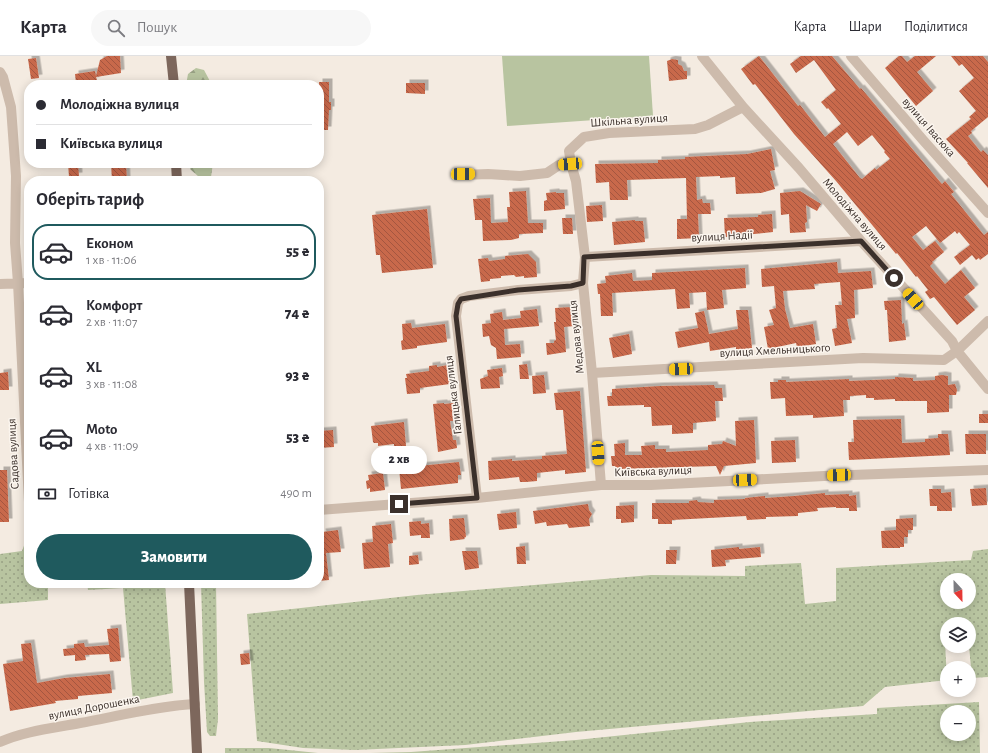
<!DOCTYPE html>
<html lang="uk">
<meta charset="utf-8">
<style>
body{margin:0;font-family:"Alegreya Sans",sans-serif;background:#f7f7f7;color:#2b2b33;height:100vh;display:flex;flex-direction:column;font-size:15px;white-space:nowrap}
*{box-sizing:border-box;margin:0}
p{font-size:13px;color:#7c7c81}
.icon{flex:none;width:22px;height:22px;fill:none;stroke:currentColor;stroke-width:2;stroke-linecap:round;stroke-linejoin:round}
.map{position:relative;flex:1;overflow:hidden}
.drawer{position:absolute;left:24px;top:120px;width:300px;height:412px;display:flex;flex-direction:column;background:#fff;border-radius:16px;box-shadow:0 2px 10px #0003}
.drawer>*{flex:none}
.top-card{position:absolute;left:24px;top:24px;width:300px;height:88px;border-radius:16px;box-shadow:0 2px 10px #0003;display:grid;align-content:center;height:88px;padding:0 12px;background:#fff}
.needle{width:26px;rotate:158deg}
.fabs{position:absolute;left:940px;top:517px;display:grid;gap:8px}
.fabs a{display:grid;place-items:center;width:36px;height:36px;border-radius:50%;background:#fff;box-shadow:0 2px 10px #0003;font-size:20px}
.end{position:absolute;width:18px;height:18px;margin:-9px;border:5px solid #3b302b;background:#fff;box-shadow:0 0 0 2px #fff}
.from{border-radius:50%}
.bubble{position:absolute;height:28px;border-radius:14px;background:#fff;box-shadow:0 2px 10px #0003;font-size:13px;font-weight:800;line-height:28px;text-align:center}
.car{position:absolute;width:12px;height:24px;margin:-12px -6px;border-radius:5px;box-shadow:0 0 3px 1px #0007;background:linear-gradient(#f5c518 24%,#345 0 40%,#f5c518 0 76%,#345 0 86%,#f5c518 0)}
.top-card b{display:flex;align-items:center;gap:14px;height:38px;font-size:15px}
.top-card b+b{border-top:1px solid #e1e1e2}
.top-card i{width:10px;height:10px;background:#2b2b33}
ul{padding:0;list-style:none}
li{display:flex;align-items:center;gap:12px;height:56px;margin:0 8px 6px;padding:0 4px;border:2px solid transparent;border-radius:16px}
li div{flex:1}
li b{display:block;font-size:15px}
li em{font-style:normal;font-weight:800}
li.selected{border-color:#1f5a5e}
li>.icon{width:36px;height:36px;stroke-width:1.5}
h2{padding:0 12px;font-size:18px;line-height:48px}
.pay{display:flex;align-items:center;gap:10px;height:44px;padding:0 12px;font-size:15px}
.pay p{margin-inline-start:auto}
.button{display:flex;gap:8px;margin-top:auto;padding:8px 12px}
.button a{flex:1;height:46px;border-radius:24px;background:#1f5a5e;color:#fff;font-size:16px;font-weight:800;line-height:46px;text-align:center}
header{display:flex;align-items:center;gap:24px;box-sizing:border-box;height:56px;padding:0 20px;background:#fff;border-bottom:1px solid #e1e1e2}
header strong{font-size:19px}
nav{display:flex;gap:22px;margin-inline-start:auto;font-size:14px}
.search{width:280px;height:36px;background:#f7f7f7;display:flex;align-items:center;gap:10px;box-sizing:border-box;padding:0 14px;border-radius:22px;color:#7c7c81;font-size:15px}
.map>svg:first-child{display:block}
.grass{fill:url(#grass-dots);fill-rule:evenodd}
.forest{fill:url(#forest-firs)}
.pitch{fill:#b8c4a0}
.building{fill:url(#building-back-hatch);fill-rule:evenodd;filter:url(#shadow)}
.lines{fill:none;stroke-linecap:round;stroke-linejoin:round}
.minor{stroke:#cdbbac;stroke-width:10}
.primary{stroke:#7d675c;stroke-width:10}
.route{stroke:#3b302b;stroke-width:5}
.labels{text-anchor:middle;stroke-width:3;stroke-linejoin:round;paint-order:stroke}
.street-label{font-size:12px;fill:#3b302b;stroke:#fbf5ee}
</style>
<header>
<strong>Карта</strong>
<div class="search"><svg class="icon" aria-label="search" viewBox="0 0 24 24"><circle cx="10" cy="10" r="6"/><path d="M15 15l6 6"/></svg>Пошук</div>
<nav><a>Карта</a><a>Шари</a><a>Поділитися</a></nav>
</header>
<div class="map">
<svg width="988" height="697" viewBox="0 0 988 697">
<defs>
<pattern id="grass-dots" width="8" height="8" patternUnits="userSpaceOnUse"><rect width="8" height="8" fill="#b8c4a0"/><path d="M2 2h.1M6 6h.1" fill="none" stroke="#97a083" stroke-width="1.8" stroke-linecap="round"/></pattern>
<pattern id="forest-firs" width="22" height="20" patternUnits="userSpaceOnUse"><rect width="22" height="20" fill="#b8c4a0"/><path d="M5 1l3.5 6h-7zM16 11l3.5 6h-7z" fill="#97a083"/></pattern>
<pattern id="building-back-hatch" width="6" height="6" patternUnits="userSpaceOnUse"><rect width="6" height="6" fill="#c8694b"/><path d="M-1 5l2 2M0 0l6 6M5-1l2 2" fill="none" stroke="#a4573f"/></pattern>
<filter id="shadow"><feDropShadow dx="3.5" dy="-3.5" stdDeviation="0" flood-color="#0004"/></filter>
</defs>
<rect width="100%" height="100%" fill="#f4ebe1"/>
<path class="grass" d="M29,476V527H48V544L0,548V498L22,495Z
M988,493V621L972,622L969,590V568H947V586L945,587L947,624L885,631L863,650L576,676L465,689L355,694L303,692L257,685L247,558L417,539L651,519L745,520V510L801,507L805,548L836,545V512L971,504L973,495ZM947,524H969V546H947Z
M87,527H165L173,637L133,645L123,532L88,534Z
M201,527H216L218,663L216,680H210L207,676L204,626Z
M979,646L980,697H370L411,696L576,684L750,666L877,658V652ZM947,656H969V678H947Z
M225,692H269L318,697H225Z"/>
<path class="forest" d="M196,12L204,14L212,29H186L188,18Z
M192,107H213L211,121H199L190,113Z"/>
<path class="pitch" d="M502,0H649L653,60L507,70Z"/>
<path class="building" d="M107,0H120L121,17L96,21L97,24L76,27L75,18L95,15L96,20L100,4Z
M759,0L798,50L800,49L825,81L841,68L828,52L827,53L821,46L836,34L814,4L796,17L790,8L801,0H832L860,33L861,32L941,127L942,128L945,125L954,136L951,138L984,179L988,176V198L980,204L979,202L976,204L972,199L960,209L954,201L970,189L959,176L957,178L955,175L940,187L926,170L912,181L923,194L935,185L944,196L932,206L933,207L930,210L945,228L961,214L975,232L964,241L975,254L957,269L934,241L930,243L925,236L928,234L917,220L916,221L897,197L896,198L836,125L794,78L755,28L753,29L741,13ZM847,76L858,90L872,79L885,95L884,96L890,103L876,114L875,112L862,123L860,122L833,88Z
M899,0H902L907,6L915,0H936L917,16L933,35L916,50L885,12Z
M951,0H983L988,6V61L971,75L972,77L968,80L981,96L983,94L988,99V132L967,107H968L946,83L971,63L969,61L976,55L959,35L974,22L962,8L959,10Z
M36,2L39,22L31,23L28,3Z
M672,3L678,4V8L682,10L684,15H687V23L669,25L667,5Z
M319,26H329V46H331V54H329L328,74H319Z
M406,27H425V38L406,37Z
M771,93L775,114L770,115L775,133L761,137L736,138L735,121L720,122V120L696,121L697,144L702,143L703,147H710L711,158H698L699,182L677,183V163H687L686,122L627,124L628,144H610L609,126L596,127L595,108L658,107V104L685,103V101L747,98Z
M68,107H78L79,120L69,121Z
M111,107H126L127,125H112Z
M526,135L528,167H543V177L519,178V182L511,184L483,185L482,164H475V162L473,143L490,142L491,167L508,166L507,151H510L509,136Z
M800,135L821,148L817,155L806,149L807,166L805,167L806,176L790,177L789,158L781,159L780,137Z
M556,136V137H564L565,153L544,155V145L547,144L546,137Z
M602,149L603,165L587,166L586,150Z
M427,153L433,212L382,217L380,199H376L372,159Z
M772,158L773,176L725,181L724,162L758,161V159Z
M562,162H572L573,178H563Z
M635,164V165H643L645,186L614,189L612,166Z
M528,198L536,206L537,221L524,222V220L516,221L514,219L501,220V222L490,223V225L481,226L478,203L488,202L489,205L505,203V200Z
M837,206L838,217L871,215L873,232L854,234L855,262L847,263L852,287L835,290L832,273L837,272L835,249H842L840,226L814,228L815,233L783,235L785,253L790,272L813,268L816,288L797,291L796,287L768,293L764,271L774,269L769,254L776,252L774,230L762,231L761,213Z
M745,212L746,232L722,234L724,252L707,254L706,236L689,237L690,252L677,253L675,233L645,235L612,237L613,260H601L600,238H598L597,228L606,227L605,220L632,217L633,225L652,224V217Z
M901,244L902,268L904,267L906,284L889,286L887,254H885L884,245Z
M572,251L574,270L564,271L566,296L547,299L546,287H554V285L556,284L554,266H556L555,252Z
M537,253L539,270L504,273L505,289L520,288L521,301L497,303L496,292L491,289L489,280L483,281L482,268L491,267L490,258L502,256L503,264L521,262L520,255Z
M736,254H748L752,292L736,294V291L710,295L709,286L678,292L675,276L698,272L695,257L704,255L709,278L738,273Z
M411,267L412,272L445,268L447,286L417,290V292L402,294L401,285L403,284L402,268Z
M629,278L632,298L613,302L609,282Z
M527,308L529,323H520L519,309Z
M437,309V311L448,309L450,328L420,332V337L407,338L405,322H407L406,318L429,315V310Z
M502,312L503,320L499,321L500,332L481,333L480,323L488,320L487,314Z
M8,316L9,334H0V317Z
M544,319L546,337L533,338L532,320Z
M942,319L948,320V329L955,328L957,334L956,339H949V356L927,357V345H895V343L874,344V342H866V339L850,340V344H843L844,360L813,362V359L786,360L785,342L771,343L770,326H778V324H786V326L849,323V325L895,323V321L913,322V325L935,324V320Z
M714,329L715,332H722L723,345H715L716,365L693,367V377L672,378V369L652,370L651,351H644V349L608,350L607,340H612V333L660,330Z
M580,335L586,416L565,418V414L537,417V425L526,426H520L519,421L489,424L488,405L512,403V405L542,403V400L567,398L563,354H556L554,337Z
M444,347V348L454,347L455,357H452L453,365H450L453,384H456L457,392L438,396L433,348Z
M979,358H988V367H979Z
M901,363L902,387L925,386V383L938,382V378H948L950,399L849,404L848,386H854L853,364Z
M754,364L756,407L724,410L720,419L716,410L617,413L615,410H612L611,400H615L614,388L625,387V399H642L641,390L655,389V393H666V396L708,394V389L722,388L723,385L736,390L735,365Z
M404,366L406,390L394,391V388L378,390V387H374L373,386L371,370Z
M333,374L334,391L319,392V375Z
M965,378H986V398H966Z
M795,384L796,406L772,407L771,385Z
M459,406L461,419H458V427L401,433L399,412Z
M0,414H7L9,466H0Z
M383,417L385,434L370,436V432L367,433L366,425L369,424L368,419Z
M986,432L987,449L972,450L970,433Z
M929,433H941V437L951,436L952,455H937V450H930Z
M825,437V439L849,438V440L856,439L857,455H849V452H836V451L817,452L818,455L798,457V460L766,461V463L747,464L746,460L672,464V468H658V463H652V447H689V445L697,444L698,446L714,447V444L745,443V442L765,440V442L794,440Z
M588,448L589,454L592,458L589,463L590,470L569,472L567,468L547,470L546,466L535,468L533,455Z
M634,449V466L621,467V463H616V450Z
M516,456L517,472L499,474L497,458Z
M464,462L466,481L464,482L465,483L450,485L449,463Z
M913,462V474H908V481H904V491H900V492H882L881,475L896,474V463Z
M421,465V468L429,467L430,482H421V479L410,480L409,466Z
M391,468L393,487L388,488L390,511L364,513L362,487L373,486L372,470Z
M338,474L341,496L326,497L329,524L319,525V481L323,480L322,476Z
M525,490L526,508H517L516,491Z
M739,491V493L760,491L761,501L725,504L726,510L712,511L711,494Z
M666,494H677L676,508H666Z
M462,495H477L479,512L465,514Z
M418,499L419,508L409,509V500Z
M118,572L121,605L110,606L109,598L85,599L86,604L75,605V599L64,600L63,593L74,592V588L84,587L85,591L109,589L107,573Z
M31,587L37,627L64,622L110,618L112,637L78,640V643L55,645L56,647L10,655L3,608L23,605L21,588Z
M249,597L250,608L241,609L240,598Z"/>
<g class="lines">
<path class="minor" d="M702,0L743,51L799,112L861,185L952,285L957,295L988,333
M851,0L923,84L988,157
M0,16L3,21L11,51L16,120L15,187L18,227L29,446
M463,119L488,118L520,120L547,117L559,109L571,108
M585,201L861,185
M0,228L29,227
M592,317L863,302L944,304L957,295L988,265
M601,429L592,317L583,227L585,201L576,125L571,108L569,95L584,81L609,77L695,73L708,69L743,51
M477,442L456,260L458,247L461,243L469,240L518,234L571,230L583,227
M319,454L477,442L601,429H651L824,420L988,414
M0,686C24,675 54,672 80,667C118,660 157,650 195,648"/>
<path class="primary" d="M171,0L174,29
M176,107L177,125
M189,527L197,697"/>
</g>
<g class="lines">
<path class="route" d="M399,448L477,442L456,260L458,248L461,243L518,234L571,230L583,227L584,201L861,185L894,222"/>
</g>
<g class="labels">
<g class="street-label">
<text transform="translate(629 64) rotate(-4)" y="4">Шкільна вулиця</text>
<text transform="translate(929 71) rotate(49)" y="4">вулиця Івасюка</text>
<text transform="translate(855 158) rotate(49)" y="4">Молодіжна вулиця</text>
<text transform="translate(722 180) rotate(-3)" y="4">вулиця Надії</text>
<text transform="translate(576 281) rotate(-96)" y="4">Медова вулиця</text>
<text transform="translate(775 294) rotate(-3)" y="4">вулиця Хмельницького</text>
<text transform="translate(453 339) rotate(-97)" y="4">Галицька вулиця</text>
<text transform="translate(13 398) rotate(-93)" y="4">Садова вулиця</text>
<text transform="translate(653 415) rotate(-2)" y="4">Київська вулиця</text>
<text transform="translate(94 651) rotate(-11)" y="4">вулиця Дорошенка</text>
</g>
</g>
</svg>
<div class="fabs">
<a><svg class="needle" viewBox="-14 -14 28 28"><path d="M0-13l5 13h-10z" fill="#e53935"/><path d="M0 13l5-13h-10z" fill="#7c7c81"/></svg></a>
<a><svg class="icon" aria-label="layers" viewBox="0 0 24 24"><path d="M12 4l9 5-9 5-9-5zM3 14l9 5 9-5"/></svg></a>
<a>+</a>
<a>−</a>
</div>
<i class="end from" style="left:894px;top:222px"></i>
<i class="end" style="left:399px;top:448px"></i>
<div class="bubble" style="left:371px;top:390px;width:56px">2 хв</div>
<i class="car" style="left:570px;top:108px;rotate:266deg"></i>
<i class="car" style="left:463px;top:118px;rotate:89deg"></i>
<i class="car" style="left:913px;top:243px;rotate:318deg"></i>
<i class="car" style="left:681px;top:313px;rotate:267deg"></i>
<i class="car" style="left:598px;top:397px;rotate:176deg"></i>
<i class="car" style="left:839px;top:419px;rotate:268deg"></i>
<i class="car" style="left:745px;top:424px;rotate:87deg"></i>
<div class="top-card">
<b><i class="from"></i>Молодіжна вулиця</b>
<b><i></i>Київська вулиця</b>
</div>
<section class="drawer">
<h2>Оберіть тариф</h2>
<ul>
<li class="selected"><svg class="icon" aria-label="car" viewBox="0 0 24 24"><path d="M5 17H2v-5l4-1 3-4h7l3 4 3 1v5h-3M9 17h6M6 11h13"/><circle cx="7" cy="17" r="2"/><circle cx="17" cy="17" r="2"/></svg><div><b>Економ</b><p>1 хв · 11:06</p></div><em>55 ₴</em></li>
<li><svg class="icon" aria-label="car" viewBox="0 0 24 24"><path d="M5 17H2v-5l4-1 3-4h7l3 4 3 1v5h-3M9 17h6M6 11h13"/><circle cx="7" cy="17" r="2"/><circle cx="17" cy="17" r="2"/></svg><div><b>Комфорт</b><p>2 хв · 11:07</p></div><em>74 ₴</em></li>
<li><svg class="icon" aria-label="car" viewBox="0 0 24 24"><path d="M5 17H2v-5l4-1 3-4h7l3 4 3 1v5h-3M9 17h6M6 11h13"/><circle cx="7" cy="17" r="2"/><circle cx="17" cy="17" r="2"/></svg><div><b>XL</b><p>3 хв · 11:08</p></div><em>93 ₴</em></li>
<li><svg class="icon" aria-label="car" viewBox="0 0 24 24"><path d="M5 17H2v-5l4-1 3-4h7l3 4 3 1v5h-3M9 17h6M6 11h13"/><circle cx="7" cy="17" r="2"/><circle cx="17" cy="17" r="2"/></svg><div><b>Moto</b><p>4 хв · 11:09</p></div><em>53 ₴</em></li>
</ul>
<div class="pay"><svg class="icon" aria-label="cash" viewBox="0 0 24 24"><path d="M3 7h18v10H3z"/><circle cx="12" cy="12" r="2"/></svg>Готівка<p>490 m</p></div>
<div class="button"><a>Замовити</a></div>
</section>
</div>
